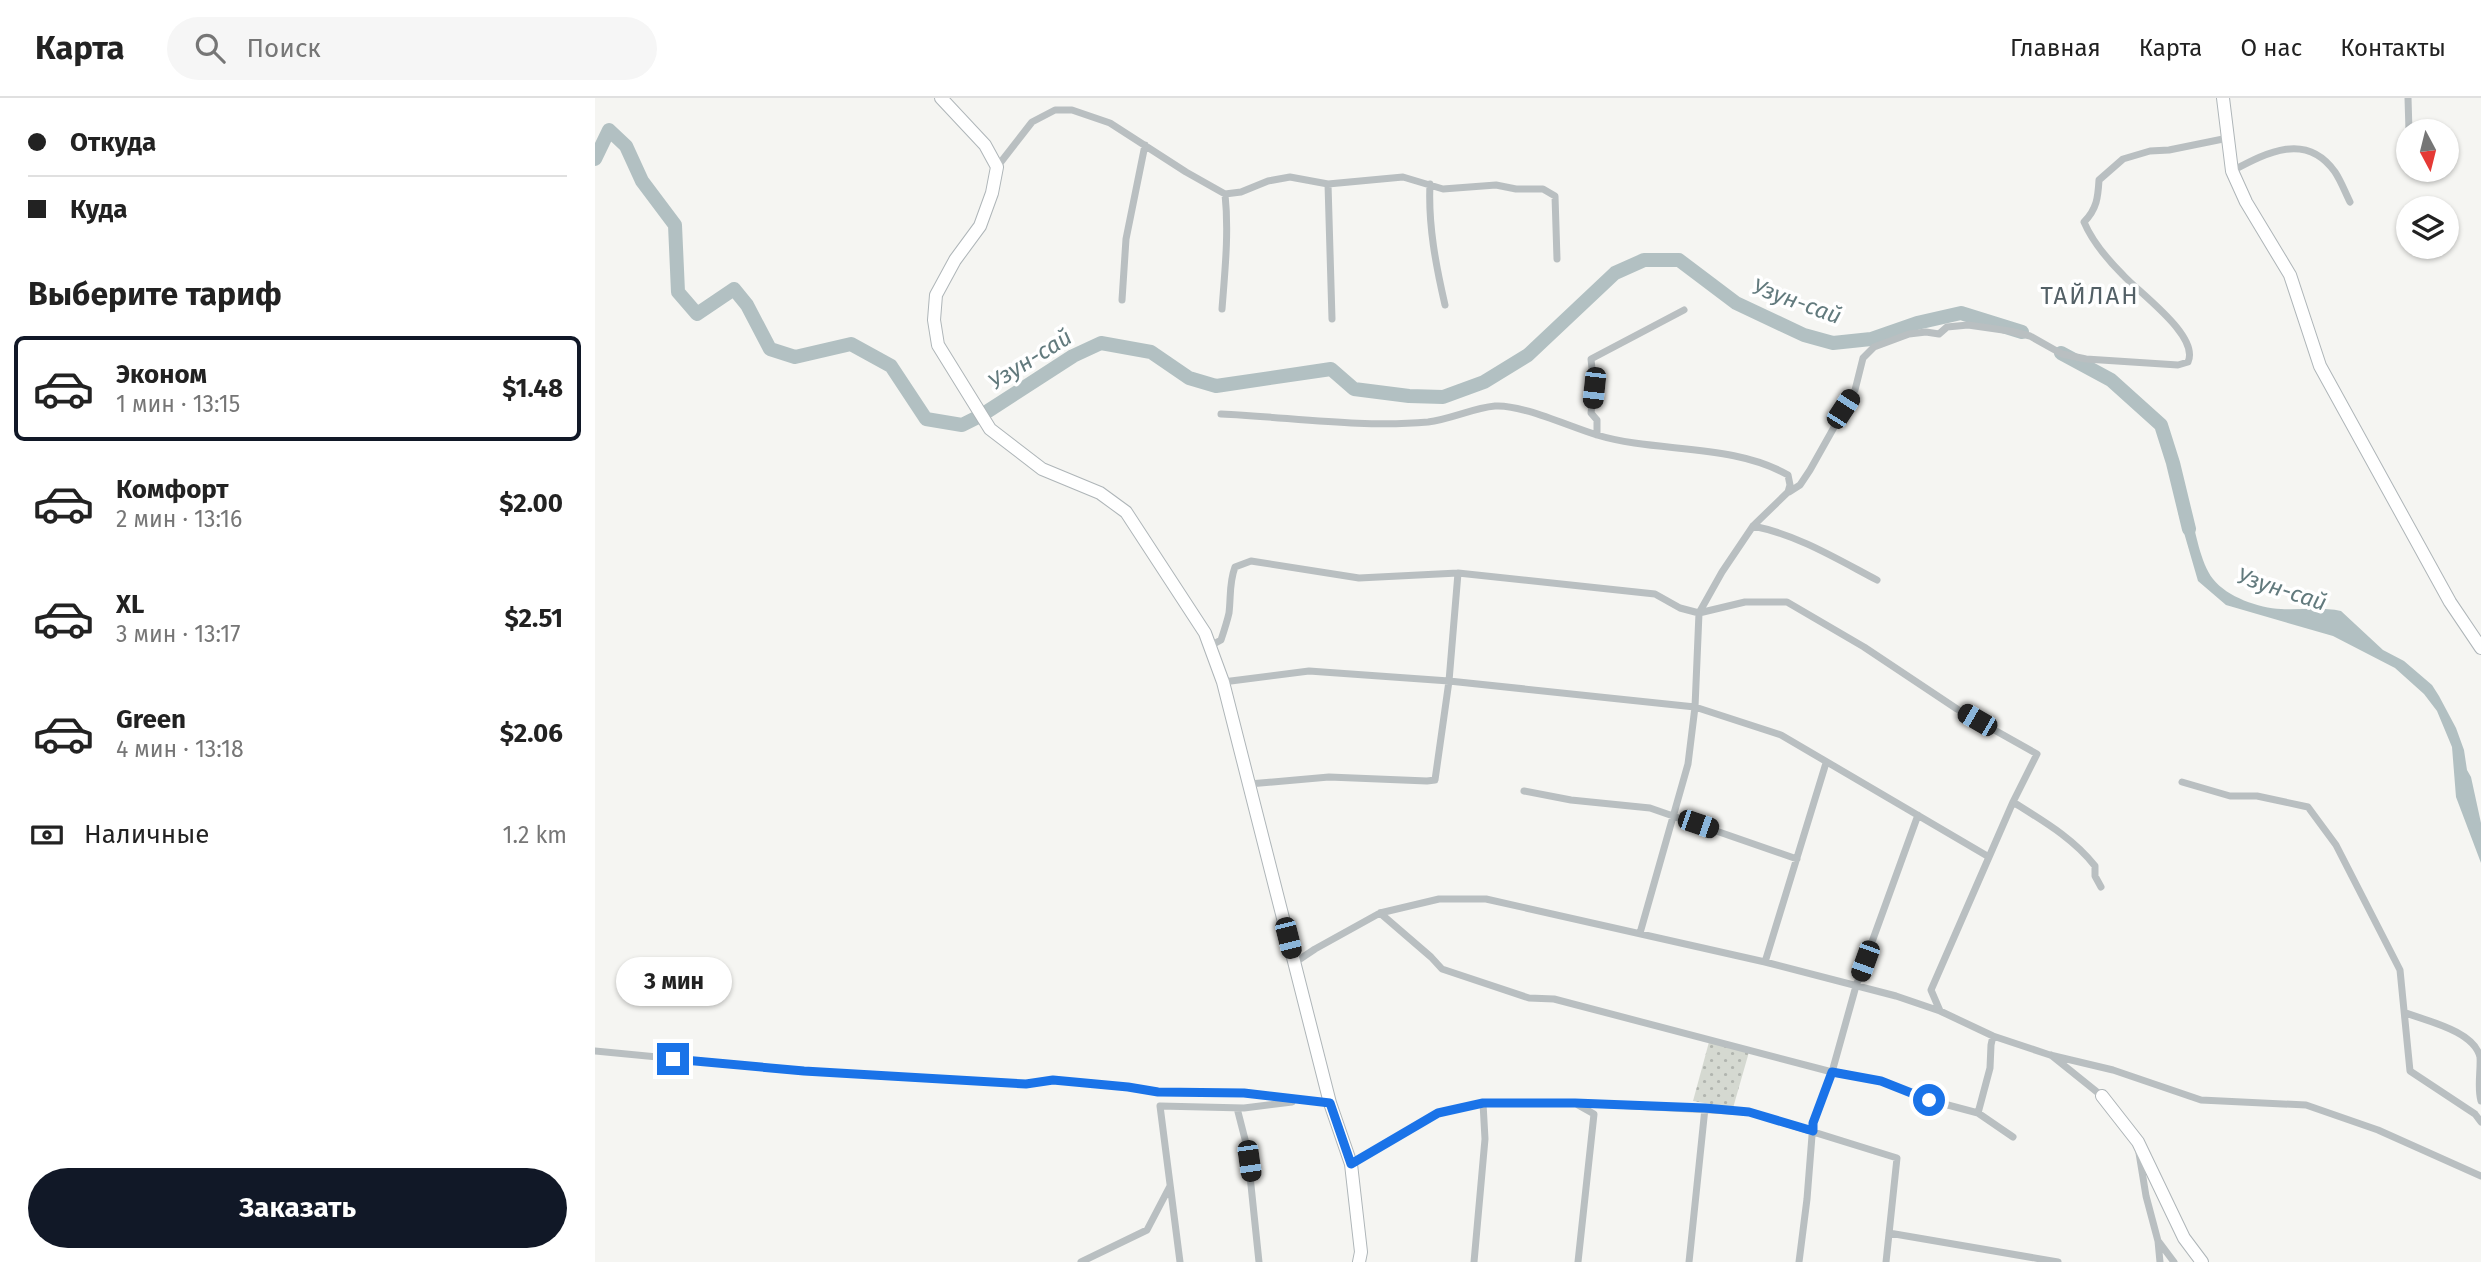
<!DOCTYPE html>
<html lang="ru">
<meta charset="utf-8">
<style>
body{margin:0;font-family:"Fira Sans",sans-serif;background:#f6f6f6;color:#222;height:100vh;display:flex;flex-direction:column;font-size:26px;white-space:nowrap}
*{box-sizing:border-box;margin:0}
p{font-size:23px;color:#767676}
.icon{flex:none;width:38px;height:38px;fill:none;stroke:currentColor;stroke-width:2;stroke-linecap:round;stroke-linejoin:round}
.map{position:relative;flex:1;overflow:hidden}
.sheet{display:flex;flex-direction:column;background:#fff;width:595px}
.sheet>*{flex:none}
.top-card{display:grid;align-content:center;height:154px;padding:0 28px;background:#fff}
.needle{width:46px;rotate:173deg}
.controls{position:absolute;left:1801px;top:21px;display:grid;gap:14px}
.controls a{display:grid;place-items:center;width:63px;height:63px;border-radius:50%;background:#fff;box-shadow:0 2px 5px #0004;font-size:35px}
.end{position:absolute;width:32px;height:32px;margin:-16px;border:9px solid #1a73e8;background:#fff;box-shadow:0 0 0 4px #fff}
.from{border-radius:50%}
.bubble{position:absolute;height:49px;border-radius:24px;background:#fff;box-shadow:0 2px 5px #0004;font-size:23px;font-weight:700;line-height:49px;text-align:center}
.car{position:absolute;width:21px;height:42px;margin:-21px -10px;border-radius:9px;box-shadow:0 0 5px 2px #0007;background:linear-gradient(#222 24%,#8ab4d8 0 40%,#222 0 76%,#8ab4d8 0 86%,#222 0)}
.top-card b{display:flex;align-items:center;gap:24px;height:66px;font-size:26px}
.top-card b+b{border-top:2px solid #e0e0e0}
.top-card i{width:18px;height:18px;background:#222}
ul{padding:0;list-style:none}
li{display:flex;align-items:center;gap:21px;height:105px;margin:0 14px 10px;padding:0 14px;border:4px solid transparent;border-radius:10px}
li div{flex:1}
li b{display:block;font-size:26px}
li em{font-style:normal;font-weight:700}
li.active{border-color:#111827}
li>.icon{width:63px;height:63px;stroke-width:1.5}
h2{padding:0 28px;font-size:32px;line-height:84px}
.pay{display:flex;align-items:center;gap:18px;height:77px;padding:0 28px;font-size:26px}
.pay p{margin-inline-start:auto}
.primary-button{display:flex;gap:14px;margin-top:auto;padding:14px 28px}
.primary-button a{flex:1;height:80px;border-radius:42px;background:#111827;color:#fff;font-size:28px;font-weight:700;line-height:80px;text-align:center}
header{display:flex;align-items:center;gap:42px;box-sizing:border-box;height:98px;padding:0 35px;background:#fff;border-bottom:2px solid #e0e0e0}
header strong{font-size:33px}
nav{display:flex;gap:38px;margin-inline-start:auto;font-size:24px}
.search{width:490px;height:63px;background:#f6f6f6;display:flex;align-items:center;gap:18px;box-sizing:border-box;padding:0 24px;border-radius:38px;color:#767676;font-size:26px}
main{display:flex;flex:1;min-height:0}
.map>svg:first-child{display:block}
.grass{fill:url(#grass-dots)}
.water{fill:#b2c0c2}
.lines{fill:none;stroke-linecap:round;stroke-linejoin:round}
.river{stroke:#b2c0c2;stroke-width:14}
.secondary-casing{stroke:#aeb5b8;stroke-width:14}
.street{stroke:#b9bfc1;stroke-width:7}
.secondary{stroke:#fff;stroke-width:12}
.route{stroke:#1a73e8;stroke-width:9}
.labels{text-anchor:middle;stroke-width:7;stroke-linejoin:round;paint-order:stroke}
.water-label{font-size:23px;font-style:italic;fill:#627a7d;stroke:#fff}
.quarter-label{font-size:24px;letter-spacing:2px;fill:#536066;stroke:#fff}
</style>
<header>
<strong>Карта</strong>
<div class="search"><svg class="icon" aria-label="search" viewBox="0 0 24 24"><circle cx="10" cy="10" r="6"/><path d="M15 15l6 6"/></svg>Поиск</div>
<nav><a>Главная</a><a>Карта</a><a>О нас</a><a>Контакты</a></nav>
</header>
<main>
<section class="sheet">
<div class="top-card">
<b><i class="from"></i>Откуда</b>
<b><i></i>Куда</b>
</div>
<h2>Выберите тариф</h2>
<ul>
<li class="active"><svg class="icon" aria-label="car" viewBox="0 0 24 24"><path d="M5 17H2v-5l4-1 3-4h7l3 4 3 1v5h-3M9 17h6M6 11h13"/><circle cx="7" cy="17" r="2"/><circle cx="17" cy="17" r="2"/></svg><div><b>Эконом</b><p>1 мин · 13:15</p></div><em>$1.48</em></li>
<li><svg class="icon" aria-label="car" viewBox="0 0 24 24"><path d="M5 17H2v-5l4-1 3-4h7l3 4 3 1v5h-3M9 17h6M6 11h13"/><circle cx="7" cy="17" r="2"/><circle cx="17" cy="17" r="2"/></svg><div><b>Комфорт</b><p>2 мин · 13:16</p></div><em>$2.00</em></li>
<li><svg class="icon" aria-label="car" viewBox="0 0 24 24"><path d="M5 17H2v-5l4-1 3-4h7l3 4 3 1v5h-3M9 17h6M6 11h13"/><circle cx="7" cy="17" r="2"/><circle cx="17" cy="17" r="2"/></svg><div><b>XL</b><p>3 мин · 13:17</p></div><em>$2.51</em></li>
<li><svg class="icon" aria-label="car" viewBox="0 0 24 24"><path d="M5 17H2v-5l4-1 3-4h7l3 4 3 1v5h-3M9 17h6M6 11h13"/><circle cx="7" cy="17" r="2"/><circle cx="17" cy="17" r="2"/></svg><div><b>Green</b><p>4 мин · 13:18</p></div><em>$2.06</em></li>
</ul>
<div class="pay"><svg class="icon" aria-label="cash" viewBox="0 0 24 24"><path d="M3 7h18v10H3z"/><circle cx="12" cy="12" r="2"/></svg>Наличные<p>1.2 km</p></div>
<div class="primary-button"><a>Заказать</a></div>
</section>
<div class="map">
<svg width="1886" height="1164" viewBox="0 0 1886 1164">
<defs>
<pattern id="grass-dots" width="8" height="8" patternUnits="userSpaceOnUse" patternTransform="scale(1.75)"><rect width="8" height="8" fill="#d5d9d1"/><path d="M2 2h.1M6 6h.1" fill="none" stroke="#b1b5af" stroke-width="1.8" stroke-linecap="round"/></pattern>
</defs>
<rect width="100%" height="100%" fill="#f5f5f2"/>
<path class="grass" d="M1114,944L1154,954L1138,1010L1098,1003Z"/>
<path class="water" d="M1583,414H1595C1601,434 1605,464 1618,481C1632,499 1664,510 1686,511C1706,512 1727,509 1746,513L1788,552L1809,563L1837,587L1844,598L1861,630L1869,652L1872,672L1876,679L1886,725V765L1861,699L1857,649L1842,613L1829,596L1800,570L1738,538L1631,507L1603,483Z"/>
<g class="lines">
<path class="river" d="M0,61L14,32L31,48L47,83L80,127L83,194L102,216L139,191L152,207L175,251L200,259L256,246L296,268L331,321L367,327L383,319
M1466,255L1516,282L1566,327L1578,365L1594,431
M393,313L478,258L506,245L556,254L594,280L621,288L736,271L759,291L814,298L848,299L889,284L933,257L1020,175L1049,162H1084L1141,205L1209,237L1238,245L1276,241L1322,225L1366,215L1427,234"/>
<g class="secondary-casing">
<path id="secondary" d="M346,0L390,47L402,69L397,95L385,128L360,162L341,197L339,222L343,247L395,331L447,371L505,395L531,414L610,535L628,584L735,1005L756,1066L766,1154L764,1164
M1628,0L1637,73L1651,104L1695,177L1725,268L1855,504L1886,550
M1507,998L1543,1044L1589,1140L1607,1164"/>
</g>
<path class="street" d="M1813,0L1814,33
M402,69L437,24L460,12H477L515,25L591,74L630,96L646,94L673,83L695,79L733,86L808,79L848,91L901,87L921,91H948L960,98L962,161
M1637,73C1671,55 1711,33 1740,74C1746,83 1750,94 1755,104
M733,86L737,221
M835,86C833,127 841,168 850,207
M527,202L531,141L550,47
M627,211C630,172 634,134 630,96
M626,316C695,319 764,330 833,324C856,321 878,310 900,308C926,306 975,329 1002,337C1061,355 1138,345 1193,377L1195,387L1193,394L1158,428L1127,474L1104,515L1100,609L1093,666L1045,835
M1002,337V322L996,315L999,290L996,261L1089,212
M1194,394L1205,387L1215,372L1260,292L1268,260L1279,249L1314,236L1331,234L1344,236L1352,229L1373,227L1415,233L1435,238L1467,256L1491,261L1583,267L1593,264C1605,238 1544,195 1528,177C1513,162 1497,143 1489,124C1502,111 1503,99 1504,82L1528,61L1555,53L1574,52L1633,40
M1158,428C1203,437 1242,461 1282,482
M615,548L626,542C629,533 632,524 634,515C636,498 634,485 640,469L656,463L764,480L863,475L1060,496L1085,510L1104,515L1150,504H1192L1269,549L1362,611L1442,656L1418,704L1336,892L1345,913L1398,938L1455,957L1518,972L1606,1002L1711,1007L1783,1032L1886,1078
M628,584L714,573L854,583L1100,609L1186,637L1394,759
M1587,684L1635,698H1662L1713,709L1741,747L1805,872L1815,973L1880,1016L1886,1024
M654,686L734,679L832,683L840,682L854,583L863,475
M929,693L976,702L1055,710L1202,761
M1418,704C1448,723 1478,740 1500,768V778L1506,789
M785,815L836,859L847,871L934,900L959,901L1237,974L1286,983L1334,1002L1383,1015L1418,1039
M1170,864L1231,665
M699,865L720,851L785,815L844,801H891L1170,864L1301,898L1345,913
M1811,915C1832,923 1879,933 1885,959C1886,973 1882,989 1886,1003
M0,953L209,973L431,986L458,982L533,989L563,994L649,995L735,1005
M1456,957L1507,998
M983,1007L999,1016L983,1164
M642,1010L652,1049L664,1164
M1383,1015L1395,970L1396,947L1398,938
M1544,1055L1551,1098L1563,1143L1565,1164
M756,1066L843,1015L888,1005H980L1154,1014L1302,1060L1291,1164
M1294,1135L1463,1164
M1564,1144L1579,1164
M486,1164L552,1132L575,1088
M585,1164L565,1008L649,1010L697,1004
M879,1164L890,1041L888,1005
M1094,1164L1110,1010
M1204,1164L1212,1101L1218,1025L1237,974L1261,888L1323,717"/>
<use href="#secondary" class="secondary"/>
</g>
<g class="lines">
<path class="route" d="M78,961L209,973L431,986L458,982L533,989L563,994L649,995L735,1005L756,1066L843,1015L888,1005H980L1110,1010L1154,1014L1218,1033V1025L1237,974L1286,983L1334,1002"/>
</g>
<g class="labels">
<g class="water-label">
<text transform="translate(1202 203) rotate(20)" y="8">Узун-сай</text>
<text transform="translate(435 261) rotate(-32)" y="8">Узун-сай</text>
<text transform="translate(1687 491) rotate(18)" y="8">Узун-сай</text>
</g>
<g class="quarter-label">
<text x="1495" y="206">ТАЙЛАН</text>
</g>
</g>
</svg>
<div class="controls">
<a><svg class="needle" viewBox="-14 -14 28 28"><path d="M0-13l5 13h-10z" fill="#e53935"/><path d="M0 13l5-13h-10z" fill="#767676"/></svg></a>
<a><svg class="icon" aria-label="layers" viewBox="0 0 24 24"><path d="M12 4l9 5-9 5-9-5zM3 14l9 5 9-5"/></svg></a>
</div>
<i class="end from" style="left:1334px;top:1002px"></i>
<i class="end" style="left:78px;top:961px"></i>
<div class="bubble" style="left:21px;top:859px;width:116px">3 мин</div>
<i class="car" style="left:999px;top:290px;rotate:186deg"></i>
<i class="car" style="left:1248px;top:311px;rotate:33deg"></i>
<i class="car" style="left:1382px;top:622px;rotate:300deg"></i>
<i class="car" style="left:1103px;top:726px;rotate:109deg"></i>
<i class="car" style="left:693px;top:840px;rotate:166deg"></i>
<i class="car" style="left:1270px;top:863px;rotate:200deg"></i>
<i class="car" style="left:654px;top:1063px;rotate:172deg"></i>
</div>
</main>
